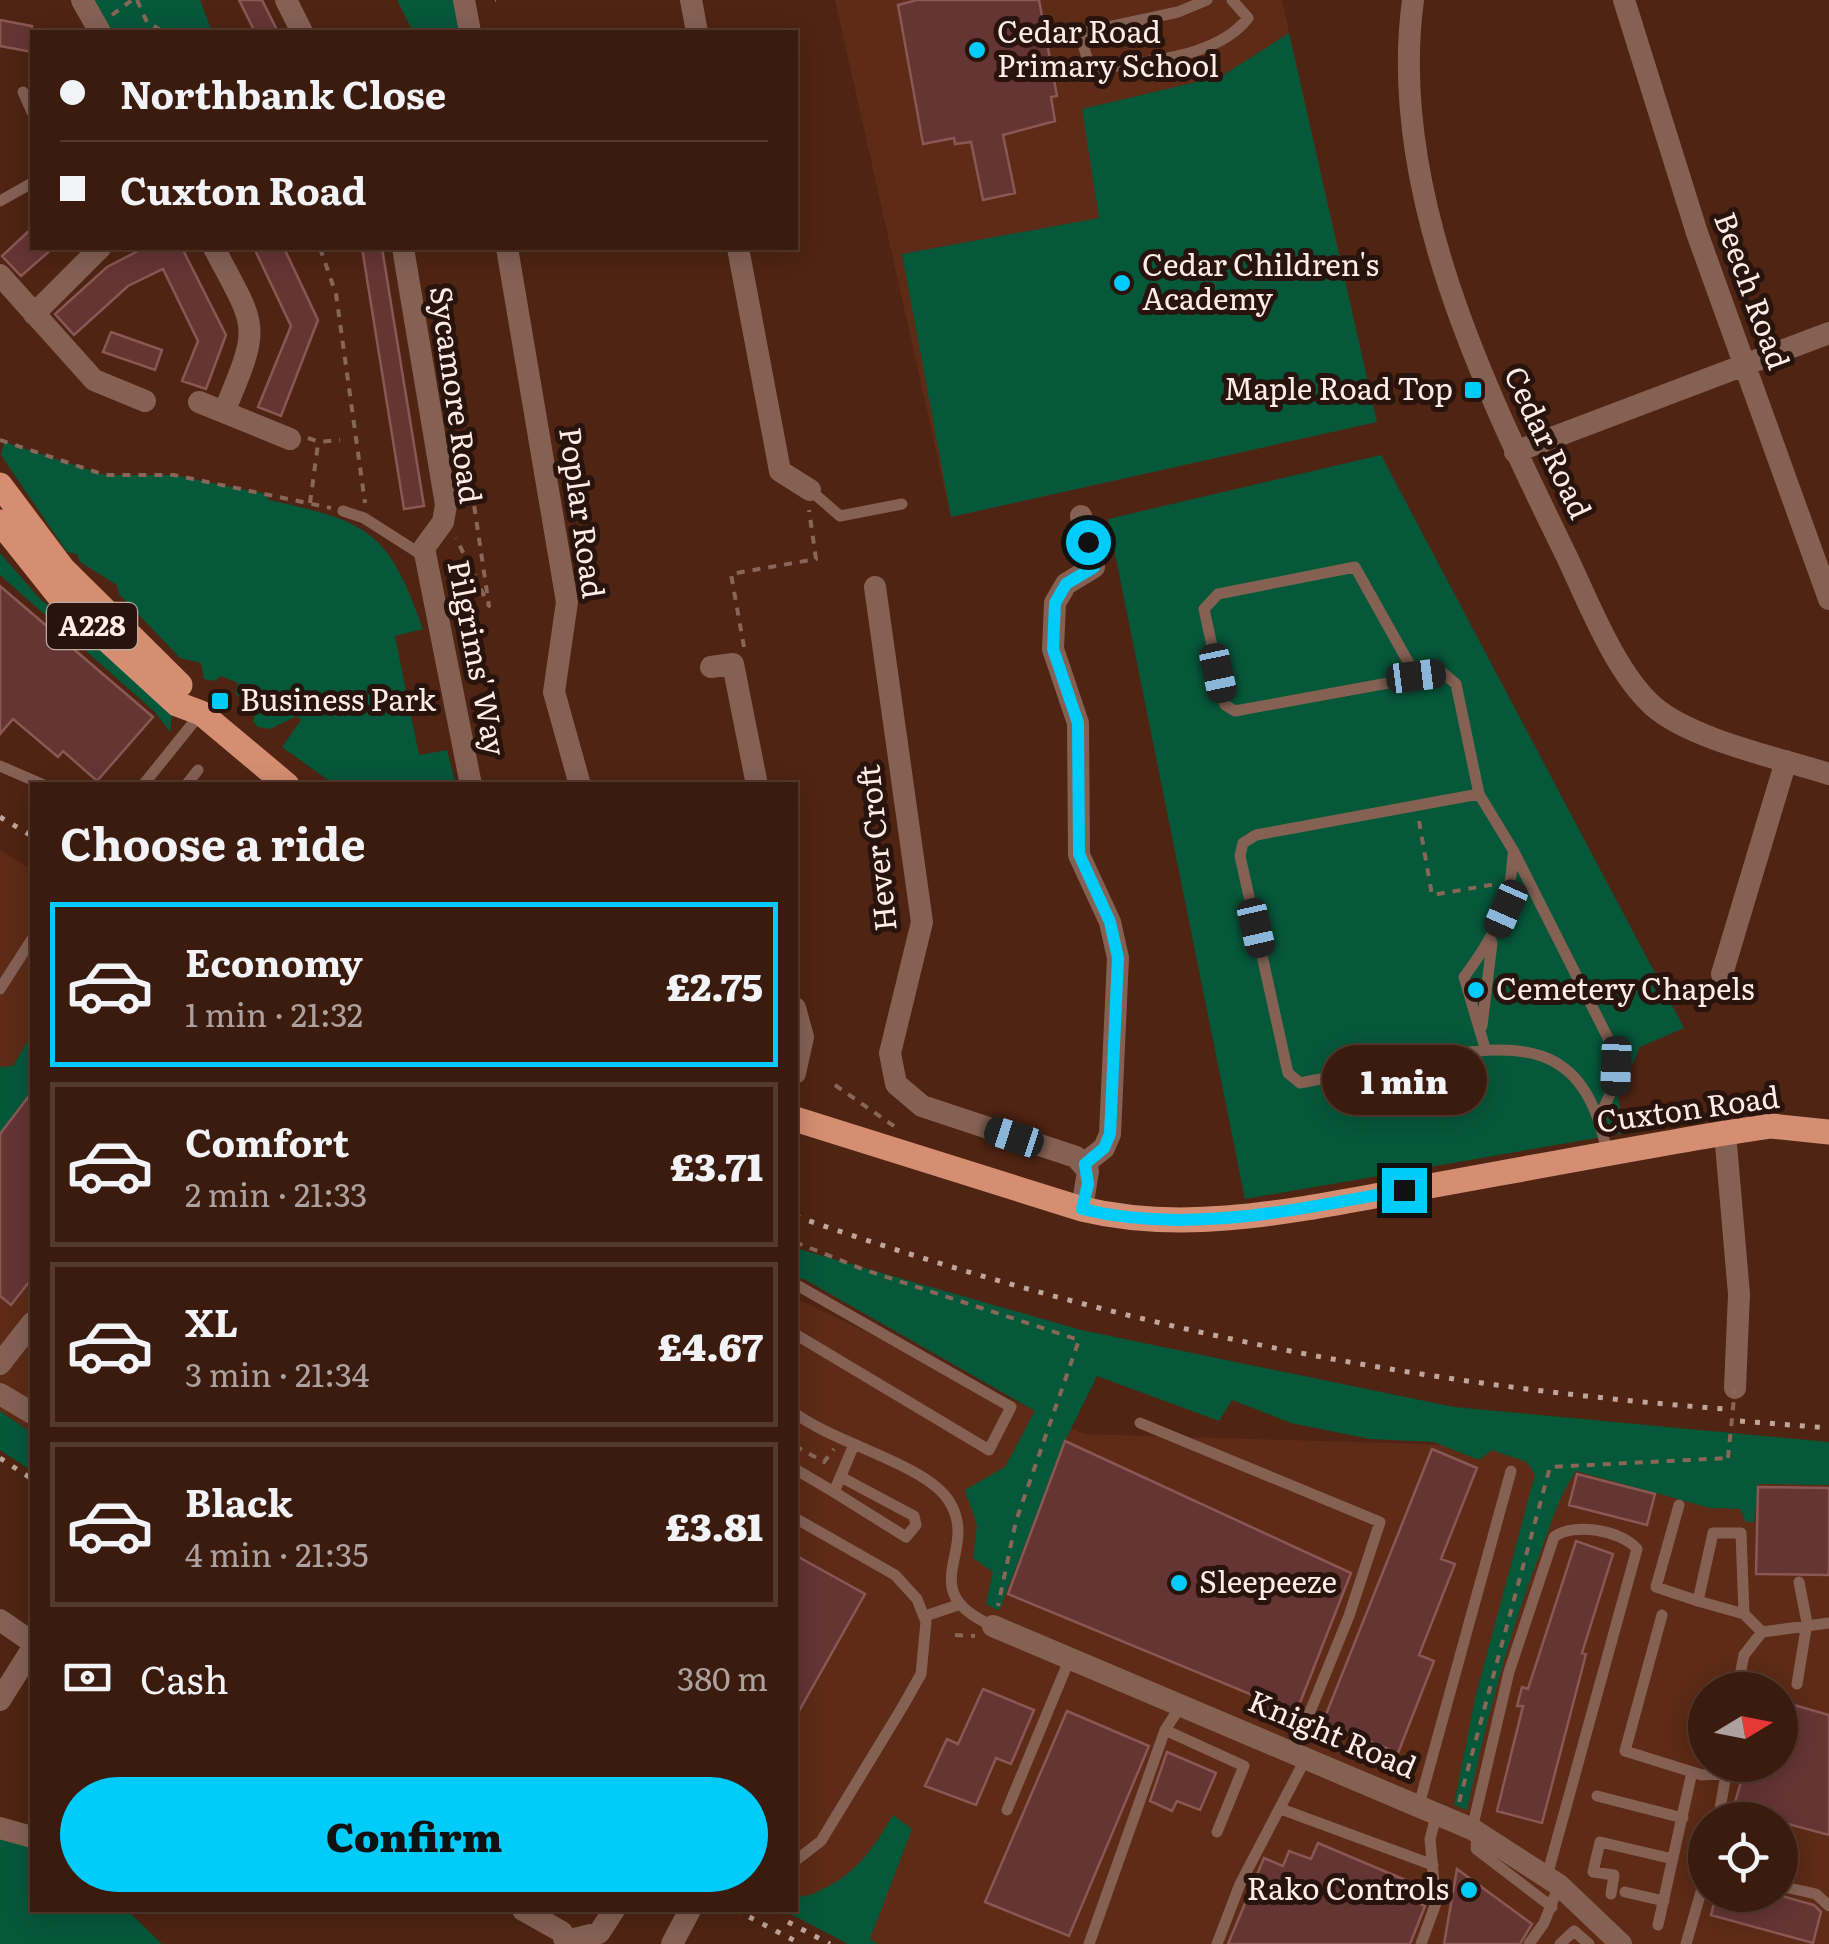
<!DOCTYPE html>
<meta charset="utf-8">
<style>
body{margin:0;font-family:Literata,serif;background:#46281c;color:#f1f3f6;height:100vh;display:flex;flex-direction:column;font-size:38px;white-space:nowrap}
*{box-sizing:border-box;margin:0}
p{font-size:32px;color:#aca19e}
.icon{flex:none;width:55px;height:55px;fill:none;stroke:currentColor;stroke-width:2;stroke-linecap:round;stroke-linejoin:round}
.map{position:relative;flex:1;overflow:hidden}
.sheet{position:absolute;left:30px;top:782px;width:768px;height:1130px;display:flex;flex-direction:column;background:#3b1b0e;border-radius:0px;box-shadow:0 5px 25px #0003,0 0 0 2px #54392e}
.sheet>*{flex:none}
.top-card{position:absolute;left:30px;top:30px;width:768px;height:220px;border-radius:0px;box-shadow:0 5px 25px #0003,0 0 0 2px #54392e;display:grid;align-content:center;height:220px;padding:0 30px;background:#3b1b0e}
.needle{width:65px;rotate:80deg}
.controls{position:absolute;left:1688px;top:1672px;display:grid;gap:20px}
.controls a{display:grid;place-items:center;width:110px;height:110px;border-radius:50%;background:#3b1b0e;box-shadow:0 5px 25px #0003,0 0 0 2px #54392e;font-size:50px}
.end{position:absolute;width:45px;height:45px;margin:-22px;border:12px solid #00cbf9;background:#111;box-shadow:0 0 0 5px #111}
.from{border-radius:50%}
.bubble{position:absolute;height:70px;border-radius:35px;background:#3b1b0e;box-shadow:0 5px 25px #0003,0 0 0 2px #54392e;font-size:32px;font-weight:800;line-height:70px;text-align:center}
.car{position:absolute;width:30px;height:60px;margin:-30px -15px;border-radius:12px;box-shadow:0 0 8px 2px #0007;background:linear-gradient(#222 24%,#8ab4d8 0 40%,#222 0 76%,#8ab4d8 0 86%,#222 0)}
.top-card b{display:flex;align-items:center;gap:35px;height:95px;font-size:38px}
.top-card b+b{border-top:2px solid #54392e}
.top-card i{width:25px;height:25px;background:#f1f3f6}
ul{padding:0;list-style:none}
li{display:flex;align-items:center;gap:30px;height:165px;margin:0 20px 15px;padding:0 10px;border:5px solid #54392e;border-radius:0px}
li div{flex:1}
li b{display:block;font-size:38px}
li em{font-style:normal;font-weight:800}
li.current{border-color:#00cbf9}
li>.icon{width:90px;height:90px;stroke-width:1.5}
h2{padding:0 30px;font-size:45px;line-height:120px}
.pay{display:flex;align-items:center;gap:25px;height:110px;padding:0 30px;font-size:38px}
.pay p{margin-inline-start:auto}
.action{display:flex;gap:20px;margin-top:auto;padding:20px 30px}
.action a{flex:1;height:115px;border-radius:60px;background:#00cbf9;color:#111;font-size:40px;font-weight:800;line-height:115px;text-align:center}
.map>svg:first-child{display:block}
.built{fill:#5d2b16;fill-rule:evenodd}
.green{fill:#06583b}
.building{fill:#653534;stroke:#8b5755;stroke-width:2.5}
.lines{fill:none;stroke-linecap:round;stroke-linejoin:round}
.path{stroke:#886658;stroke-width:4;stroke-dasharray:8 8;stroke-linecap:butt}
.lane{stroke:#856154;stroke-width:11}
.street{stroke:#856154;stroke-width:22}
.primary{stroke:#d68e72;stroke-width:25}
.rail{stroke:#c0a59b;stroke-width:5;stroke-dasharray:5 10;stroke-linecap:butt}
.path-bridge{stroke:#886658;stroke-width:4;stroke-dasharray:8 8;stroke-linecap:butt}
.route{stroke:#00cbf9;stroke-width:12}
.poi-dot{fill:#00cbf9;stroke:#28140d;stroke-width:4}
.labels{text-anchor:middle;stroke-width:10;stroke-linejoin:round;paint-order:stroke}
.shield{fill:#28140d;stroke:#beaca5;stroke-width:2.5}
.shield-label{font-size:28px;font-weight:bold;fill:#feede6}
.poi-label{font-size:30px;fill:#feede6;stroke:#28140d;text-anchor:start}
.street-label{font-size:30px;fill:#feede6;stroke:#28140d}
</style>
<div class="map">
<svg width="1829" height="1944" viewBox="0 0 1829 1944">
<rect width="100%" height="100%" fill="#4f2413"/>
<path class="built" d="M835,0H1282L1377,422L951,517Z
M0,850L32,870V1433L0,1411Z
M795,1298L1084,1434L1829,1456V1944H878L795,1893ZM1705,1690H1780V1765H1705ZM1705,1820H1780V1895H1705Z"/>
<path class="green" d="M93,0H200L212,32H109Z
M397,0H456L462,32H413Z
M1289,33L1377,422L951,517L902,254L1099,218L1082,109L1222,76Z
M4,442L105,475H174L266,494L269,500C370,522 388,531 423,629L395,636L419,755L447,750L456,785H335L282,747L301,720L297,716L270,729L258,727L253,721L256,712L235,693L238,683L221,676L214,681L204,679L201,663L180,658L119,594L117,585L80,562L77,554L67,552L1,455Z
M1381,455L1684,1028L1640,1047L1618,1098L1625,1133L1245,1199L1108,519Z
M0,553L39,598L173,708L170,732L155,712L0,575Z
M32,1034V1092L0,1134V1067L13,1066Z
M795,1248L1081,1330L1454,1407L1829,1442V1485L1758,1484L1754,1522H1746L1740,1509L1710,1508L1576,1471C1558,1497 1550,1527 1539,1556C1507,1639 1486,1723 1467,1810L1454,1805L1475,1699L1535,1475L1527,1462L1492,1450L1479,1460L1434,1442L1370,1439L1291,1423L1232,1400L1219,1421L1097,1376L1065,1441L999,1611L986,1604L993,1572L973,1558L977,1525L965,1490L1005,1467L1035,1411L804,1279L795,1278Z
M0,1411L32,1433V1471L0,1450Z
M893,1815L912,1829L870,1939L878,1944H848L783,1910H795V1893L804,1897C850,1881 869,1856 893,1815Z
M0,1833L32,1843V1910H127L162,1944H0Z"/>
<path class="building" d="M239,0H262L278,32H255Z
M917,0H1039L1057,96L1051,97L1055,121L1003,135L1015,193L983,200L971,142L955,144L954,138L923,144L898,5Z
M0,20L32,26V52L0,46Z
M32,228V248H53L21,276L2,256Z
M144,248H182L226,335L206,389L182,381L198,341L163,269L128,286L74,335L55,314L107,267Z
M254,248H284L318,320L281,416L258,407L291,326Z
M362,248H382L424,506L404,509Z
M111,332L162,350L155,370L103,352Z
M0,586L153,717L97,781L63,751L58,757L13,719L0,734Z
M32,1092V1278L11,1305L0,1296V1134Z
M1065,1441L1351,1573L1296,1713L1008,1594Z
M1432,1449L1477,1468L1441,1559L1455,1564L1419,1655L1434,1661L1398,1753L1323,1722Z
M1577,1474L1655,1494L1647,1525L1569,1505Z
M1758,1487L1829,1488V1575L1756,1574Z
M1576,1541L1613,1554L1582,1653L1586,1654L1542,1823L1497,1811L1523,1706H1517L1522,1687L1528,1689Z
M795,1555L865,1594L795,1718Z
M983,1689L1034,1710L1011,1764L996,1758L976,1805L925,1786L947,1739L958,1744Z
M1780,1701L1829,1715V1835L1733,1809L1746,1765H1780Z
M1067,1711L1149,1746L1069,1936L985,1902Z
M1167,1752L1216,1773L1200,1810L1177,1801L1172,1811L1150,1801Z
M1318,1843L1410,1882L1403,1897L1425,1906L1410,1944H1228L1264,1858L1283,1866L1289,1851L1311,1859Z
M1457,1869L1532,1924L1520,1944H1444Z
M1716,1895H1778L1814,1905L1821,1912L1813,1943L1711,1915Z"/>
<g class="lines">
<path class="path" d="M137,0L147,22L164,32
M495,0H496
M112,15L132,0
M320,248L336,294L365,503
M443,338L458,437H464L489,606L456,538
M308,438L319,442L340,440
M0,440L105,475H174L331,508
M310,503L318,444
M744,647L731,574L816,559L809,510
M1419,821L1432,895L1496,884
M835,1085L898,1129
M795,1242L862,1269L1079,1340L1016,1521L998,1606
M795,1446L824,1462L834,1449
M955,1635L975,1636
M1459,1802L1550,1467L1728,1458"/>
<path class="lane" d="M1207,0L1178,12L1080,33L1090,69H1098C1146,60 1216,59 1248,18L1232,0
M23,92L32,112
M0,201L32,183
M810,490L840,516L902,504
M343,511L364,518L422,555
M1416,676L1355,567L1218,594L1204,609L1225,705L1235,711L1443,673L1456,684L1479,794
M0,766L44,785
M143,785L201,713
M186,785L198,770
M0,989L32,939
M1482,1026L1492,943
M1485,1048L1464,977C1494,937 1511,905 1513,854
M1600,1114C1617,1086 1618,1071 1609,1040L1513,850L1479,794L1256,835L1243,843L1240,856L1288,1073L1300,1083C1340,1075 1381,1067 1421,1060C1518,1041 1585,1038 1607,1153
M795,1284L1011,1407L989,1450L795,1334
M795,1413C833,1443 926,1464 949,1501C981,1551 911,1590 993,1626
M1140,1423L1380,1522L1349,1616L1294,1751
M795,1469L834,1492L853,1447
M834,1492L906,1537L916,1525L914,1516L841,1477
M1679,1505L1656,1587L1698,1601L1713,1533H1741L1744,1614L1762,1632
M795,1518L895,1575L917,1599L926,1622L921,1674L903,1706L821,1841L795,1861
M1698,1601L1744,1614
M1662,1615L1625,1751L1702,1775L1726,1773
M925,1616L958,1605
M1797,1684L1807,1623L1799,1582
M1737,1690L1744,1655L1762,1632L1829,1623
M1165,1730L1244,1766L1217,1832
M1597,1796L1683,1818
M1419,1805L1511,1471
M1281,1809L1433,1865
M1007,1810L1070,1658
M1718,1820L1727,1769
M1472,1829L1509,1672L1554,1537C1573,1522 1621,1530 1637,1549L1547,1876
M1477,1834L1476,1849L1552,1907
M1780,1886L1816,1894L1829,1906
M1625,1892L1664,1901
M1611,1894L1614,1875L1593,1872L1600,1842L1673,1859
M1658,1925L1692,1772
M1089,1944L1165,1730L1182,1704
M1217,1944L1240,1884L1307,1756
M1421,1944L1436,1903L1430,1839L1437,1813
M1529,1944L1544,1923L1559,1885
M1560,1944L1574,1931L1589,1944
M1686,1944L1705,1878"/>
<path class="street" d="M82,0L100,32
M286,0L302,32
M464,0L470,32
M691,0L697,32
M1413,0C1387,190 1485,389 1566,555C1588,601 1615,672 1653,706C1692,740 1779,758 1829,774
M1624,0L1697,233L1829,599
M214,248C258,331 261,323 224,412
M403,248L446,505L443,522L424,548L471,785
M507,248L567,602L554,692L580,785
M738,248L780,471L810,490
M0,275L94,380L145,401
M34,314L100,248
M199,402L290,439
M1515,452L1829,333
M1081,516L1094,567L1066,584L1055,603L1053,649L1078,723L1079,855L1110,922L1118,958L1110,1134L1104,1148L1085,1163
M875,587L922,922L890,1053L896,1084L922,1106L1076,1157L1088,1171L1082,1209
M711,667L733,664L757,785
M1722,974L1786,761
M795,1008L803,1037L795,1073
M1725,1133L1739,1294L1735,1388
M0,1364L32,1323
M0,1394L32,1413
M0,1620L32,1642
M993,1626L1472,1829L1559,1885L1621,1944
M0,1700L32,1649
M0,1828L32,1837
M523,1910L562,1932L566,1944
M566,1941L599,1933L614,1910
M672,1944L690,1910"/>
<path class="primary" d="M0,485L63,569L180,685
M0,522L59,596L177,704L201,713L287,785
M795,1119L1082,1209C1190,1235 1300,1209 1408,1190C1513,1171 1619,1151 1725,1133L1771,1126L1829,1132"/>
<path class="rail" d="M0,817L32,836
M795,1216C1105,1324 1398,1384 1725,1409
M1740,1421L1829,1428
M0,1458L32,1479
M736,1910L801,1944
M788,1922L830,1944"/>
<path class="path-bridge" d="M1728,1458L1735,1388"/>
</g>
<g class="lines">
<path class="route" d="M1088,542L1094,567L1066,584L1055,603L1053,649L1078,723L1079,854L1110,922L1118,958L1110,1134L1104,1148L1085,1164L1088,1184L1082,1209C1189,1235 1297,1209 1404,1190"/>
</g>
<g class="poi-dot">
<circle cx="977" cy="50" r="10"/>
<circle cx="1122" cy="283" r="10"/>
<rect x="1463" y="380" width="20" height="20" rx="5"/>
<rect x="210" y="691" width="20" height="20" rx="5"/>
<circle cx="1476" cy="990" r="10"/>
<circle cx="1179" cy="1583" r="10"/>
<circle cx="1469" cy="1890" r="10"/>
</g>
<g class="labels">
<rect class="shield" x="47" y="603" width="90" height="46" rx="8"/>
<g class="shield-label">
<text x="92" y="636">A228</text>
</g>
<g class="poi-label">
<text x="997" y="43">Cedar Road<tspan x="997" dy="34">Primary School</tspan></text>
<text x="1142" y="276">Cedar Children's<tspan x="1142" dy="34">Academy</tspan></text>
<text x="1453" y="400" text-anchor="end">Maple Road Top</text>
<text x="240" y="711">Business Park</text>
<text x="1496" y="1000">Cemetery Chapels</text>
<text x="1199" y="1593">Sleepeeze</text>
<text x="1449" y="1900" text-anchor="end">Rako Controls</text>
</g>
<g class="street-label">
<text transform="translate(1751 291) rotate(70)" y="10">Beech Road</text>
<text transform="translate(455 395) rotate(82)" y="10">Sycamore Road</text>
<text transform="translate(1547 443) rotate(65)" y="10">Cedar Road</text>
<text transform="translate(581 513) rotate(82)" y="10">Poplar Road</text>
<text transform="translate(476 658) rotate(79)" y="10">Pilgrims' Way</text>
<text transform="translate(878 848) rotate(-96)" y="10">Hever Croft</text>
<text transform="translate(1688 1110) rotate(-8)" y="10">Cuxton Road</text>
<text transform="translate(1332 1735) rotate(23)" y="10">Knight Road</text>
</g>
</g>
</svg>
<div class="controls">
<a><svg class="needle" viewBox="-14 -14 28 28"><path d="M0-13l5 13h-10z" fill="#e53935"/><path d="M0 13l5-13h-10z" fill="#aca19e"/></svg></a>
<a><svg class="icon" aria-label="locate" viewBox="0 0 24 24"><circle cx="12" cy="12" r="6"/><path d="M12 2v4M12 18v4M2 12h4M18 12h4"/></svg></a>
</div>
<i class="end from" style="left:1088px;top:542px"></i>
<i class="end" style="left:1404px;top:1190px"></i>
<div class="bubble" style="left:1322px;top:1045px;width:165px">1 min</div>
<i class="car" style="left:1218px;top:673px;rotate:168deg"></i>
<i class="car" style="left:1416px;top:676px;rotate:83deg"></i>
<i class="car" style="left:1506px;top:909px;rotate:204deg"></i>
<i class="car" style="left:1256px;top:928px;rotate:167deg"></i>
<i class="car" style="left:1616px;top:1066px;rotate:182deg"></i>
<i class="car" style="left:1014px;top:1137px;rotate:288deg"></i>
<div class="top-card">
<b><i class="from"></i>Northbank Close</b>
<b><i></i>Cuxton Road</b>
</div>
<section class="sheet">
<h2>Choose a ride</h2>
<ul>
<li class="current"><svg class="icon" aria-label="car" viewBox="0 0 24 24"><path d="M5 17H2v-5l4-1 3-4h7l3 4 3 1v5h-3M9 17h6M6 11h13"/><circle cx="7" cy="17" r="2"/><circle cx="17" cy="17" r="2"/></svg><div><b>Economy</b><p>1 min · 21:32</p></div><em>£2.75</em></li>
<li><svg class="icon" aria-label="car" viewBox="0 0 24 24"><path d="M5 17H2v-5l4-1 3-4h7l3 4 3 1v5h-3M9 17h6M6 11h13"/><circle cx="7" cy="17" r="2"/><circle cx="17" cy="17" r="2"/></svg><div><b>Comfort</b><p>2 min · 21:33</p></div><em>£3.71</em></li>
<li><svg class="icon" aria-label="car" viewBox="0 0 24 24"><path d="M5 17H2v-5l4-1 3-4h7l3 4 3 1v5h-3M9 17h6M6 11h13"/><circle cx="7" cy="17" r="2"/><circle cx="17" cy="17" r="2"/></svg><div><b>XL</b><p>3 min · 21:34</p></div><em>£4.67</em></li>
<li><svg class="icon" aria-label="car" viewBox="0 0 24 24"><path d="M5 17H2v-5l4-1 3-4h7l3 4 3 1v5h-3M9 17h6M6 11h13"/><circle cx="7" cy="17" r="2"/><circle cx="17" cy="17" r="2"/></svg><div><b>Black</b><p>4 min · 21:35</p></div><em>£3.81</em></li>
</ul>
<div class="pay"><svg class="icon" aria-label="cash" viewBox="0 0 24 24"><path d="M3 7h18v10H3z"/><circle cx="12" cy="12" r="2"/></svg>Cash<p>380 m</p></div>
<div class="action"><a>Confirm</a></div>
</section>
</div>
